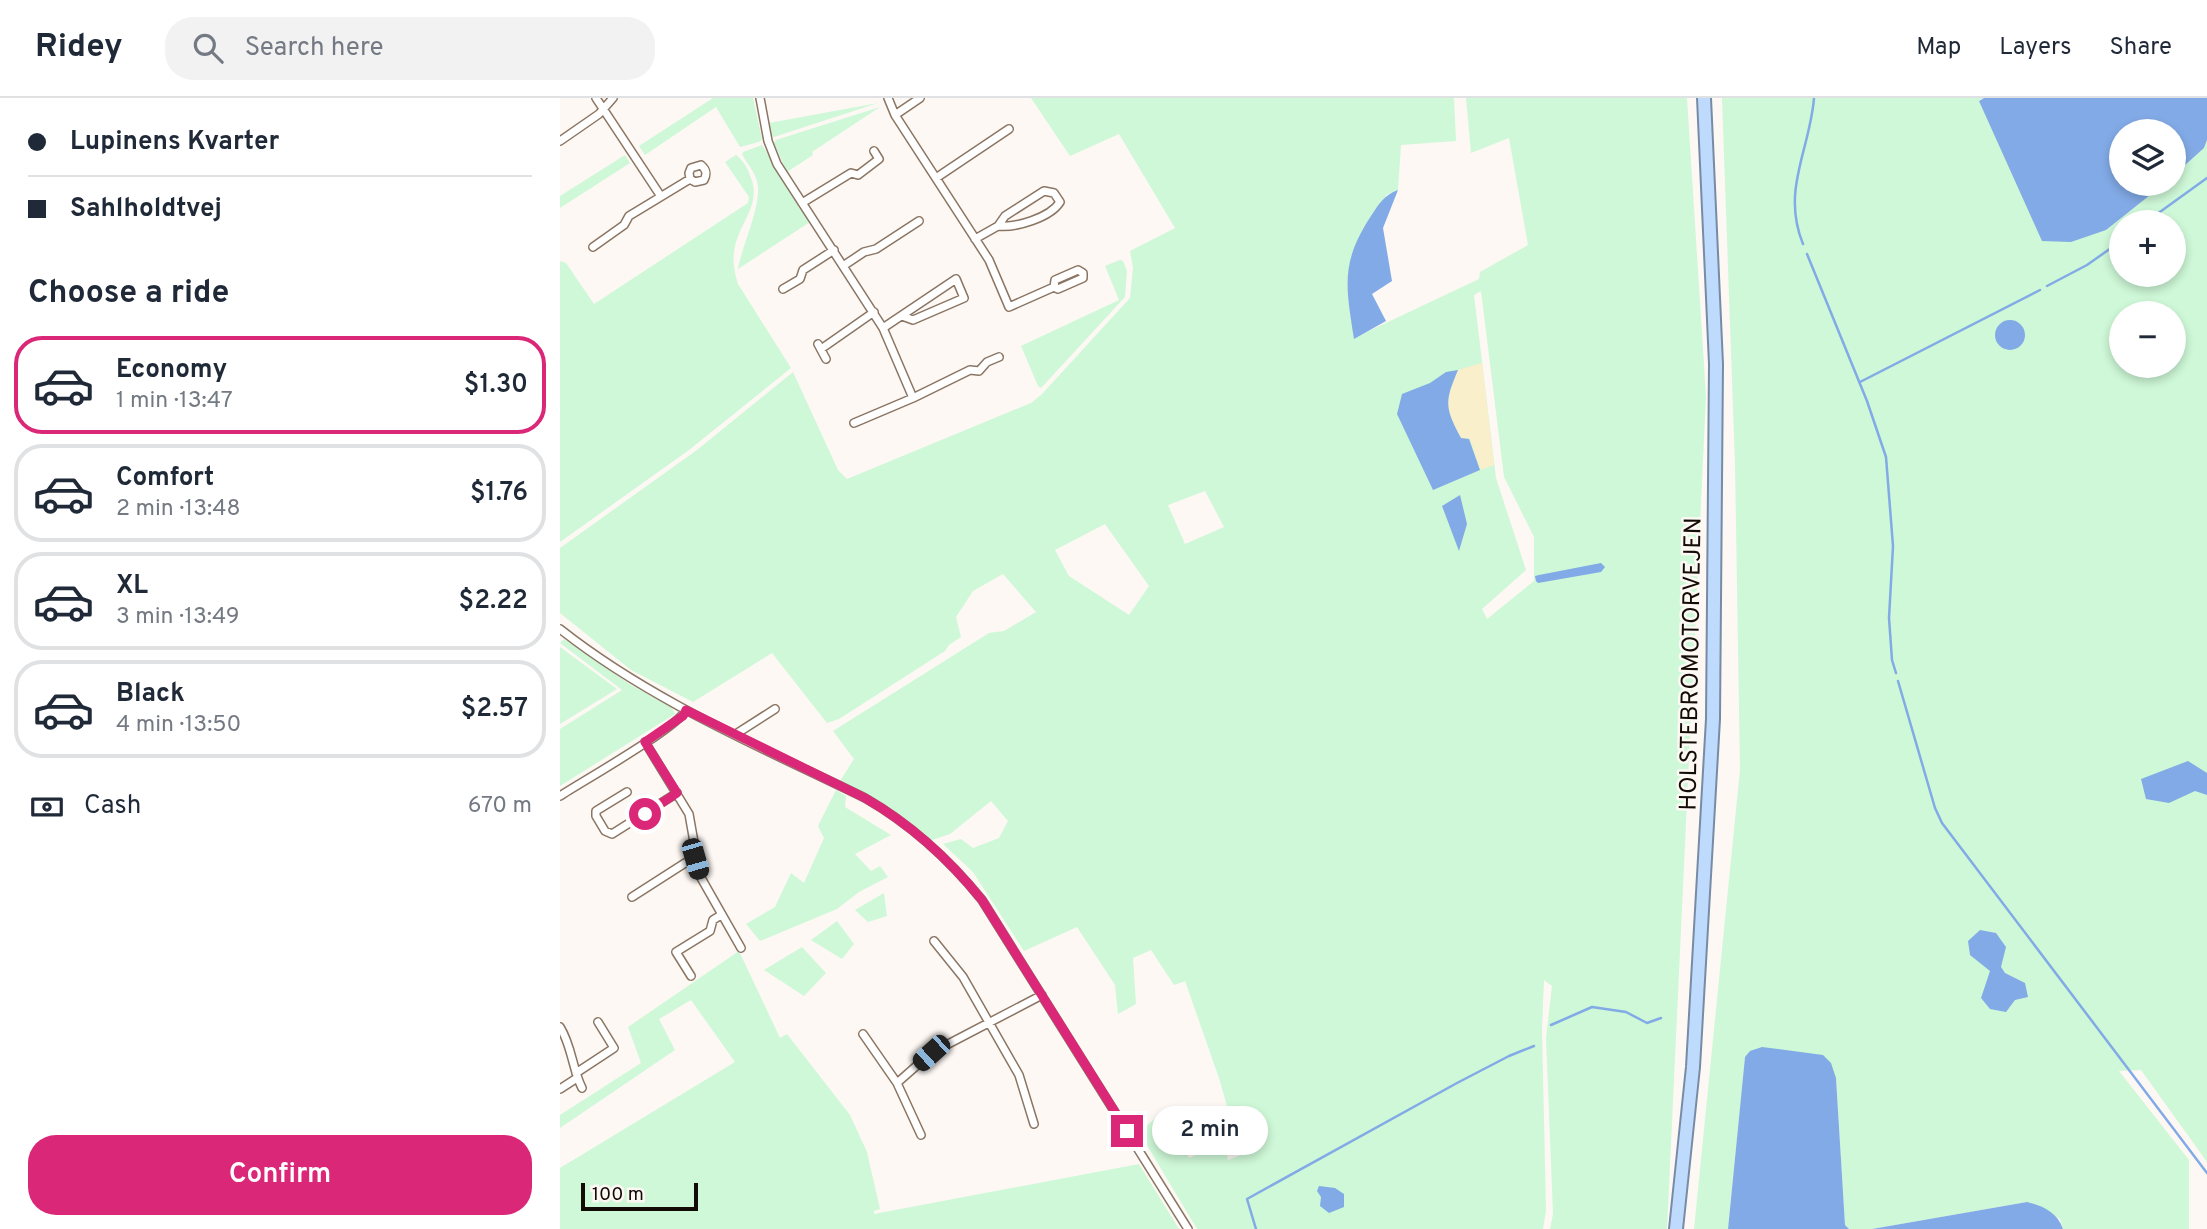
<!DOCTYPE html>
<meta charset="utf-8">
<style>
body{margin:0;font-family:Overpass,sans-serif;background:#f2f2f3;color:#1f2937;height:100vh;display:flex;flex-direction:column;font-size:26px;white-space:nowrap}
*{box-sizing:border-box;margin:0}
p{font-size:23px;color:#747a83}
.icon{flex:none;width:38px;height:38px;fill:none;stroke:currentColor;stroke-width:2;stroke-linecap:round;stroke-linejoin:round}
.map{position:relative;flex:1;overflow:hidden}
.details{display:flex;flex-direction:column;background:#fff;width:560px}
.details>*{flex:none}
.top-card{display:grid;align-content:center;height:154px;padding:0 28px;background:#fff}
.buttons{position:absolute;left:1549px;top:21px;display:grid;gap:14px}
.buttons a{display:grid;place-items:center;width:77px;height:77px;border-radius:50%;background:#fff;box-shadow:0 4px 10px #0003;font-size:35px}
.scale{position:absolute;left:21px;bottom:18px;width:117px;box-sizing:border-box;padding-left:7px;border:4px solid #130b05;border-top:0;font-size:19px;line-height:24px;white-space:nowrap;color:#130b05;-webkit-text-stroke:5px #fdf8f4;paint-order:stroke}
.end{position:absolute;width:32px;height:32px;margin:-16px;border:9px solid #db2777;background:#fff;box-shadow:0 0 0 4px #fff}
.from{border-radius:50%}
.bubble{position:absolute;height:49px;border-radius:24px;background:#fff;box-shadow:0 4px 10px #0003;font-size:23px;font-weight:600;line-height:49px;text-align:center}
.car{position:absolute;width:21px;height:42px;margin:-21px -10px;border-radius:9px;box-shadow:0 0 5px 2px #0007;background:linear-gradient(#222 24%,#8ab4d8 0 40%,#222 0 76%,#8ab4d8 0 86%,#222 0)}
.top-card b{display:flex;align-items:center;gap:24px;height:66px;font-size:26px}
.top-card b+b{border-top:2px solid #e0e1e3}
.top-card i{width:18px;height:18px;background:#1f2937}
ul{padding:0;list-style:none}
li{display:flex;align-items:center;gap:21px;height:98px;margin:0 14px 10px;padding:0 14px;border:4px solid #e0e1e3;border-radius:28px}
li div{flex:1}
li b{display:block;font-size:26px}
li em{font-style:normal;font-weight:600}
li.active{border-color:#db2777}
li>.icon{width:63px;height:63px;stroke-width:1.5}
h2{padding:0 28px;font-size:32px;line-height:84px}
.pay{display:flex;align-items:center;gap:18px;height:77px;padding:0 28px;font-size:26px}
.pay p{margin-inline-start:auto}
.action{display:flex;gap:14px;margin-top:auto;padding:14px 28px}
.action a{flex:1;height:80px;border-radius:28px;background:#db2777;color:#fff;font-size:28px;font-weight:600;line-height:80px;text-align:center}
header{display:flex;align-items:center;gap:42px;box-sizing:border-box;height:98px;padding:0 35px;background:#fff;border-bottom:2px solid #e0e1e3}
header strong{font-size:33px}
nav{display:flex;gap:38px;margin-inline-start:auto;font-size:24px}
.search{width:490px;height:63px;background:#f2f2f3;display:flex;align-items:center;gap:18px;box-sizing:border-box;padding:0 24px;border-radius:28px;color:#747a83;font-size:26px}
main{display:flex;flex:1;min-height:0}
.map>svg:first-child{display:block}
.green{fill:#cef8d7;fill-rule:evenodd}
.sand{fill:#f9efca}
.water{fill:#82aae6}
.lines{fill:none;stroke-linecap:round;stroke-linejoin:round}
.stream{stroke:#82aae6;stroke-width:2.5}
.minor-casing{stroke:#8b7563;stroke-width:10}
.trunk-casing{stroke:#788ba5;stroke-width:16}
.minor{stroke:#fff;stroke-width:7}
.trunk{stroke:#bedafc;stroke-width:12}
.route{stroke:#db2777;stroke-width:9}
.labels{text-anchor:middle;stroke-width:5;stroke-linejoin:round;paint-order:stroke}
.street-label{font-size:24px;fill:#130b05;stroke:#fdf8f4}
</style>
<header>
<strong>Ridey</strong>
<div class="search"><svg class="icon" aria-label="search" viewBox="0 0 24 24"><circle cx="10" cy="10" r="6"/><path d="M15 15l6 6"/></svg>Search here</div>
<nav><a>Map</a><a>Layers</a><a>Share</a></nav>
</header>
<main>
<section class="details">
<div class="top-card">
<b><i class="from"></i>Lupinens Kvarter</b>
<b><i></i>Sahlholdtvej</b>
</div>
<h2>Choose a ride</h2>
<ul>
<li class="active"><svg class="icon" aria-label="car" viewBox="0 0 24 24"><path d="M5 17H2v-5l4-1 3-4h7l3 4 3 1v5h-3M9 17h6M6 11h13"/><circle cx="7" cy="17" r="2"/><circle cx="17" cy="17" r="2"/></svg><div><b>Economy</b><p>1 min · 13:47</p></div><em>$1.30</em></li>
<li><svg class="icon" aria-label="car" viewBox="0 0 24 24"><path d="M5 17H2v-5l4-1 3-4h7l3 4 3 1v5h-3M9 17h6M6 11h13"/><circle cx="7" cy="17" r="2"/><circle cx="17" cy="17" r="2"/></svg><div><b>Comfort</b><p>2 min · 13:48</p></div><em>$1.76</em></li>
<li><svg class="icon" aria-label="car" viewBox="0 0 24 24"><path d="M5 17H2v-5l4-1 3-4h7l3 4 3 1v5h-3M9 17h6M6 11h13"/><circle cx="7" cy="17" r="2"/><circle cx="17" cy="17" r="2"/></svg><div><b>XL</b><p>3 min · 13:49</p></div><em>$2.22</em></li>
<li><svg class="icon" aria-label="car" viewBox="0 0 24 24"><path d="M5 17H2v-5l4-1 3-4h7l3 4 3 1v5h-3M9 17h6M6 11h13"/><circle cx="7" cy="17" r="2"/><circle cx="17" cy="17" r="2"/></svg><div><b>Black</b><p>4 min · 13:50</p></div><em>$2.57</em></li>
</ul>
<div class="pay"><svg class="icon" aria-label="cash" viewBox="0 0 24 24"><path d="M3 7h18v10H3z"/><circle cx="12" cy="12" r="2"/></svg>Cash<p>670 m</p></div>
<div class="action"><a>Confirm</a></div>
</section>
<div class="map">
<svg width="1647" height="1131" viewBox="0 0 1647 1131">
<rect width="100%" height="100%" fill="#fdf8f4"/>
<path class="green" d="M153,0H193L202,41L199,44L180,49L156,9L85,57L79,48Z
M471,0H894L896,43L841,47L838,92L826,97L794,240L919,181L920,174L968,147L949,40L911,55L906,0H1127L1146,298L1107,1131H990L993,1116L986,940L992,888L984,882L982,932L986,1113L983,1131H637L579,1034L603,1014L629,1060L664,1044L668,1062L681,1057L659,980L625,883L614,887L591,852L573,860L576,906L558,916L555,887L517,829L464,853L413,774L383,746L401,741L413,750L439,740L448,723L431,703L390,736L372,742C343,717 315,698 280,683L294,661L273,633L429,535L444,533L476,514L443,476L413,493L396,519L401,539L389,547L385,553L279,621L267,625L212,555L133,604L71,572L0,515V450L137,352L233,274L278,372L287,381L471,305L482,296L570,200L573,170L570,153L615,130L559,36L510,58ZM921,193L944,379L974,439V483L927,521L922,511L966,472L936,380L914,197ZM645,393L664,429L625,446L608,407ZM545,426L589,488L569,517L509,478L495,452Z
M1162,0H1424L1419,2L1546,132L1604,86H1614V77L1644,50L1647,42V1064L1581,972L1559,973L1629,1062V1131H1503L1500,1121L1467,1104L1312,1131H1289L1285,1127L1276,980L1185,960L1168,1131H1134L1180,672L1175,367ZM1561,124H1614V177H1561ZM1561,215H1614V268H1561Z
M318,5L214,39L211,38L209,25Z
M320,9L252,54L253,57L227,74L214,45L216,42Z
M202,47L250,124L178,171C182,146 205,102 196,80C193,72 186,64 182,56L183,54Z
M65,57L70,65L0,110V98Z
M176,57C183,62 188,71 191,80C201,106 181,123 175,148C172,162 174,173 178,186L231,270L129,352L0,444V163L6,165L34,206L188,105L189,99L165,64Z
M560,162L563,163L567,173L565,199L481,290L478,288L461,248L559,202L545,168Z
M4,541L68,585L112,610L115,616L0,688V631L62,592L0,545Z
M0,549L57,591L0,626Z
M276,692L286,698L285,709L331,737L295,756L311,773L320,768L328,779L299,794L277,811L200,843L186,826L215,809L231,775L244,785L264,740L258,728Z
M324,795L327,818L308,824L295,812Z
M277,823L294,846L282,861L251,842Z
M242,849L266,875L244,898L204,872Z
M179,853L220,940L227,936L290,1017L307,1054L320,1111L314,1113V1116L579,1066L619,1131H0V1070L175,964L131,902L99,921L115,952L0,1030V1017L81,965L68,929Z"/>
<path class="sand" d="M922,265L934,367L920,372L910,341L901,340C884,309 885,303 898,272Z"/>
<path class="water" d="M1424,0H1647V42L1644,50L1614,77V33H1561V86H1604L1546,132L1511,144L1482,143L1419,3Z
M838,92L823,130L832,183L812,196L826,223L794,241C786,189 780,165 811,118C819,106 824,97 838,92Z
M1435 237a15 15 0 1 1 30 0a15 15 0 1 1-30 0Z
M898,272C885,303 884,309 901,340L909,341L920,372L873,392L837,316L842,296L870,285L886,274Z
M900,397L907,426L899,453L882,408Z
M1041,465L1045,469L1041,474L978,485L976,483L975,478L979,477Z
M1628,663L1647,675V697L1635,693L1609,705L1586,701L1581,681Z
M1420,832L1436,835L1446,849L1441,869L1445,875L1465,885L1468,899L1455,902L1446,914L1430,911L1421,900L1430,873L1410,857L1408,843Z
M1202,949L1263,957L1271,965L1276,980L1285,1127L1289,1131H1168L1185,959L1190,953Z
M759,1088L775,1090L784,1096V1109L769,1115L760,1108L761,1099L757,1093Z
M1467,1104C1483,1108 1497,1114 1503,1131H1312Z"/>
<g class="lines">
<path class="stream" d="M1586,124L1647,80
M1243,146C1221,92 1250,52 1254,0
M1247,156L1307,303L1326,359L1333,448L1329,520L1332,562L1336,575
M1487,188L1527,167L1561,143
M1300,284L1480,192
M1338,583L1375,710L1382,725L1647,1075
M991,927L1032,909L1066,914L1087,925L1101,920
M696,1131L687,1101L897,985L949,958L974,948"/>
<g class="minor-casing">
<path id="minor" d="M36,0L100,97
M200,0L208,43L217,66L323,230L353,300L410,272L419,273L427,264L439,259
M328,0L335,17L429,162L449,209L494,189L498,191L523,180V175L518,172L495,182L494,189
M335,17L360,0
M0,43L39,16L53,0
M376,80L449,31
M242,105L291,75L298,77L319,61L314,53
M415,141L438,128L445,118L484,93L494,95L500,104C490,120 455,130 438,128
M33,149L64,127L69,118L130,81L135,84L144,82C147,76 147,72 141,67L131,70L129,75L130,81
M283,168L304,154L316,151L359,123
M223,191L240,181L243,172L274,152
M323,230L396,181L404,200L353,222L342,218
M258,246L266,261
M261,251L314,214
M294,325L353,300
M0,531C91,603 201,649 305,700C352,727 388,760 422,802L628,1131
M176,636L215,611
M85,644L129,716L140,778L181,850
M67,694L36,713V718L45,733L52,736L117,695
M0,698C23,683 117,630 126,612
M72,799L125,765L136,761
M374,843L403,879L459,977L474,1026
M131,878L116,854L150,833L153,822L161,817
M0,929C12,948 12,970 22,990
M303,936L337,985L361,1037
M16,975L54,950L38,924
M337,985L371,955L482,897
M0,991L17,980"/>
</g>
<g class="trunk-casing">
<path id="trunk" d="M1116,1131L1133,969L1153,621L1156,266L1144,0"/>
</g>
<use href="#minor" class="minor"/>
<use href="#trunk" class="trunk"/>
</g>
<g class="lines">
<path class="route" d="M85,716L117,695L85,644L123,618L126,612L305,700C352,727 388,760 422,802L567,1033"/>
</g>
<g class="labels">
<g class="street-label">
<text transform="translate(1130 566) rotate(-89)" y="8">HOLSTEBROMOTORVEJEN</text>
</g>
</g>
</svg>
<div class="buttons">
<a><svg class="icon" aria-label="layers" viewBox="0 0 24 24"><path d="M12 4l9 5-9 5-9-5zM3 14l9 5 9-5"/></svg></a>
<a>+</a>
<a>−</a>
</div>
<div class="scale">100 m</div>
<i class="end from" style="left:85px;top:716px"></i>
<i class="end" style="left:567px;top:1033px"></i>
<div class="bubble" style="left:592px;top:1008px;width:116px">2 min</div>
<i class="car" style="left:135px;top:761px;rotate:164deg"></i>
<i class="car" style="left:371px;top:955px;rotate:228deg"></i>
</div>
</main>
